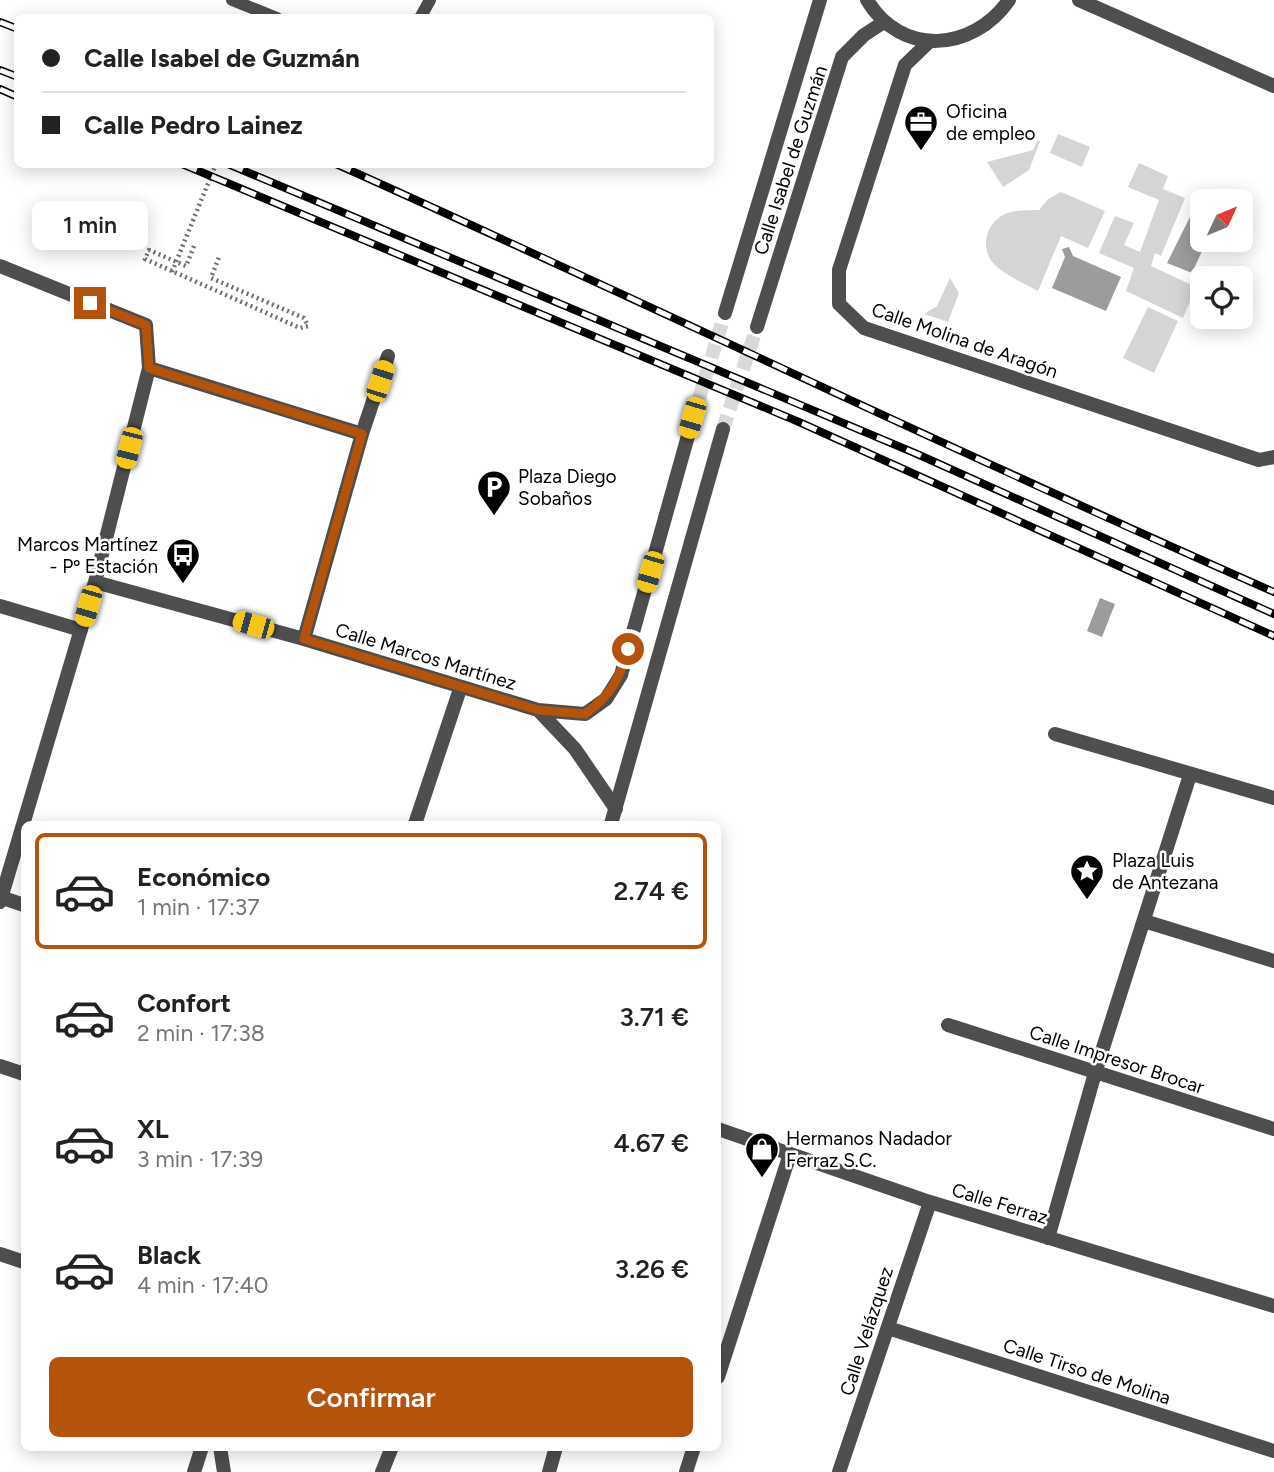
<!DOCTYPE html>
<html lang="es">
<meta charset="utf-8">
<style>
body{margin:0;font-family:Figtree,sans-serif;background:#f2f2f2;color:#222;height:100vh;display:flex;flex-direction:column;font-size:26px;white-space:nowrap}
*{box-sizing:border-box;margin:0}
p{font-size:23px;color:#767676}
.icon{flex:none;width:38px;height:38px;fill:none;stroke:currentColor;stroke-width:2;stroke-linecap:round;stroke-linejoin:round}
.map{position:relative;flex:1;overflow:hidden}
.sheet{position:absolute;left:21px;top:821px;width:700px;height:630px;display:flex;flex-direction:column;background:#fff;border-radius:10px;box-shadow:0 4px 18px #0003}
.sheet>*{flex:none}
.hud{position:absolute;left:14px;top:14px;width:700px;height:154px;border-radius:10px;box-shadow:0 4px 18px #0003;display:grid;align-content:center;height:154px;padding:0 28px;background:#fff}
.needle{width:46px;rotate:46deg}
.controls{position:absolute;left:1190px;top:189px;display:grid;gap:14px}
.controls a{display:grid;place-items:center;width:63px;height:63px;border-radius:10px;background:#fff;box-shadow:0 4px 18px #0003;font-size:35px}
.end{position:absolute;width:32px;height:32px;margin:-16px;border:9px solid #b45309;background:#fff;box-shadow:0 0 0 4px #fff}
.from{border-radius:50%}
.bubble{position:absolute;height:49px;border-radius:10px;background:#fff;box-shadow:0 4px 18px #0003;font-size:23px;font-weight:600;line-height:49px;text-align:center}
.car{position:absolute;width:21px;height:42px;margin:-21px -10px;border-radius:9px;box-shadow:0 0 5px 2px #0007;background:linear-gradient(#f5c518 24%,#345 0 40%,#f5c518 0 76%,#345 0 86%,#f5c518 0)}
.hud b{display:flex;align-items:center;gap:24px;height:66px;font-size:26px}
.hud b+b{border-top:2px solid #e0e0e0}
.hud i{width:18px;height:18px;background:#222}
ul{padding:12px 0 0;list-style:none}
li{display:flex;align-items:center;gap:21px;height:116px;margin:0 14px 10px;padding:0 14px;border:4px solid transparent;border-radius:10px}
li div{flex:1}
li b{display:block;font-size:26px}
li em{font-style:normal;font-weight:600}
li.on{border-color:#b45309}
li>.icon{width:63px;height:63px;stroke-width:1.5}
.button{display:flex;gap:14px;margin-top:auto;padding:14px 28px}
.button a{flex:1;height:80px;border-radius:10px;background:#b45309;color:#fff;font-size:28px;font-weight:600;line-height:80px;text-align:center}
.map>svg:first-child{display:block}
.green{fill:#d5d5d5}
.water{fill:#9c9c9c}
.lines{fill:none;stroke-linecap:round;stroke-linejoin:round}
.minor-tunnel{stroke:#d9d9d9;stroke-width:14;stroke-dasharray:14 7;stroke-linecap:butt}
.path{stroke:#707070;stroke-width:4.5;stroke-dasharray:2 3.5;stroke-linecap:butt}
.service{stroke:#4e4e4e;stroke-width:12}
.pedestrian{stroke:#4e4e4e;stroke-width:14}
.minor{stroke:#4e4e4e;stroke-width:14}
.rail-casing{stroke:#000;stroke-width:8}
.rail{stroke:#fff;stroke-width:5;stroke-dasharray:16;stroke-linecap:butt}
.route{stroke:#b45309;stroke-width:9}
.labels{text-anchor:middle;stroke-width:5;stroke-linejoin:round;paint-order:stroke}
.poi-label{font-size:19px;fill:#000;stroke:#fff;text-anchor:start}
.street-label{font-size:19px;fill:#000;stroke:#fff}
</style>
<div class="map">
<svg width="1274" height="1472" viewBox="0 0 1274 1472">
<rect width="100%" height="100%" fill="#fff"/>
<path class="green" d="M1058,134L1090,147L1082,167L1050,153Z
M1038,140L1040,141L1029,170L1003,187L987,162L1033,150Z
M1139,163L1168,176L1163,189L1185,198L1161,256L1155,253L1151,266L1196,287L1183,318L1126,291L1134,268L1099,253L1115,216L1134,223L1124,245L1140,252L1159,200L1128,187Z
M1061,192L1105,211L1088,248L1061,236L1038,291C1024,283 1006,276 995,265C977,247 988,217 1011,212C1020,210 1030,210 1039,210L1048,199Z
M950,278L959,293L948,322L924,314L937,306Z
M1148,307L1178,321L1154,373L1123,358Z"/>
<path class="water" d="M1194,209L1202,212V240H1207L1192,273L1167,263Z
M1069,247L1073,256L1121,277L1106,311L1052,288L1065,257L1062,249Z
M1100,598L1115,604L1102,637L1087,631Z"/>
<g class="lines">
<path class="minor-tunnel" d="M693,418L725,313
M723,429L757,327"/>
<path class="path" d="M194,246L186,266L149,250L145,259L300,328L308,326L304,318L211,278L219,257
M172,272L216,164"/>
<path class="service" d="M232,0L277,18
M420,18L430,0"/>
<path class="pedestrian" d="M0,1066L24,1074
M718,1377L790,1154
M549,1472L556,1447
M686,1472L694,1447"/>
<path class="minor" d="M867,0C901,57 973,52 1009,0
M1079,0L1274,86
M930,41L905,65L839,270V304L864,328L1259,460L1274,457
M0,266L146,325L149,368L95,582L0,902
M725,313L820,0
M757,327L842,57L864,35L884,22
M149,368L362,434
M95,582L304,639L538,710L585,714L606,699L621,675L693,418
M0,606L81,630
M304,639L362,434L388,356
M538,710L575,749L616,809
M1055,734L1274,798
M415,824L460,689
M611,824L723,429
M0,897L24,905
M1144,921L1274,961
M948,1025L1274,1129
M718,1129L930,1202L1274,1306
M1048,1238L1095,1073L1190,775
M0,1254L24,1262
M888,1328L1274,1451
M220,1447L224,1472
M194,1472L202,1447
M382,1472L392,1447
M839,1472L930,1202"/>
<g class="rail-casing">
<path id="rail" d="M0,22L18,29
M0,70L18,77
M0,89L18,97
M182,164L799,422L1274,636
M228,164L917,454L1274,614
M336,164C650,304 959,454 1274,592"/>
</g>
<use href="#rail" class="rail"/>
</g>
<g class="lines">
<path class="route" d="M90,303L146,325L149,368L362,434L304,639L538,710L585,714C610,696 620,679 628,649"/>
</g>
<defs>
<g id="office-pin" transform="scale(1.75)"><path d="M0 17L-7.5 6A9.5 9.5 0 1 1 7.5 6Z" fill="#000" stroke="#fff"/><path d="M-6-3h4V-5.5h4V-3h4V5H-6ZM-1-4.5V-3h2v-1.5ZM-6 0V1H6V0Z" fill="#fff"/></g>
<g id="parking-pin" transform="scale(1.75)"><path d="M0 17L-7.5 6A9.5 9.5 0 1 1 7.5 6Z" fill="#000" stroke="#fff"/><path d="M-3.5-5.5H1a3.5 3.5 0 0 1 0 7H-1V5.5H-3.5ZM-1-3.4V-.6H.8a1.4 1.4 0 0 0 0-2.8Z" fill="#fff"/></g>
<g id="bus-pin" transform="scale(1.75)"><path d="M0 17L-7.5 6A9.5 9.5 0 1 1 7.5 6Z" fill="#000" stroke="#fff"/><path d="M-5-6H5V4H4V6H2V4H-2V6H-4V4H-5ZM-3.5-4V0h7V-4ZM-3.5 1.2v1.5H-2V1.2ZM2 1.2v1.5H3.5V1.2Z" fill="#fff"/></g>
<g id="sight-pin" transform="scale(1.75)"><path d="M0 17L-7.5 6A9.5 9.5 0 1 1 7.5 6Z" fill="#000" stroke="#fff"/><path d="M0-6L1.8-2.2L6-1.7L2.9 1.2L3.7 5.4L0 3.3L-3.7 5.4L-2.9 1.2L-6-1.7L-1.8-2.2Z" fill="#fff"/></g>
<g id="shop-pin" transform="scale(1.75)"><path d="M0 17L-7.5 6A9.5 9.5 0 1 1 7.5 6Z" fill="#000" stroke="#fff"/><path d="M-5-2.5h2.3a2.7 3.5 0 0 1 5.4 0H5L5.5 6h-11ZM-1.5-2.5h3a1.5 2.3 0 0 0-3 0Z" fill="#fff"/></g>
</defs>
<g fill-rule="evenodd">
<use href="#office-pin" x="921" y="122"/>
<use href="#parking-pin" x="494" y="487"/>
<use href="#bus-pin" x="183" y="555"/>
<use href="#sight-pin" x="1087" y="871"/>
<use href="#shop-pin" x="762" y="1149"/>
</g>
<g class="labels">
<g class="poi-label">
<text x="946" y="118">Oficina<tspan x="946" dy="22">de empleo</tspan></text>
<text x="518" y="483">Plaza Diego<tspan x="518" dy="22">Sobaños</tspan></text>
<text x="158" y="551" text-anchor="end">Marcos Martínez<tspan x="158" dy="22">- Pº Estación</tspan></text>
<text x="1112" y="867">Plaza Luis<tspan x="1112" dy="22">de Antezana</tspan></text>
<text x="786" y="1145">Hermanos Nadador<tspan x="786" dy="22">Ferraz S.C.</tspan></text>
</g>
<g class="street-label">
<text transform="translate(790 160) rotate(-72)" y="7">Calle Isabel de Guzmán</text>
<text transform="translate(965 340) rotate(19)" y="7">Calle Molina de Aragón</text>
<text transform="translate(426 656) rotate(17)" y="7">Calle Marcos Martínez</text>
<text transform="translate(1117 1059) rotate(18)" y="7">Calle Impresor Brocar</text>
<text transform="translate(1000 1203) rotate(17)" y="7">Calle Ferraz</text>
<text transform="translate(866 1331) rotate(-72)" y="7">Calle Velázquez</text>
<text transform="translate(1087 1371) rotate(18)" y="7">Calle Tirso de Molina</text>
</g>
</g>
</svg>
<div class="controls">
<a><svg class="needle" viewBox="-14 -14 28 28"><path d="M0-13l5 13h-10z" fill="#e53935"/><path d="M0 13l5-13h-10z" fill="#767676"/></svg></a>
<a><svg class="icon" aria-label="locate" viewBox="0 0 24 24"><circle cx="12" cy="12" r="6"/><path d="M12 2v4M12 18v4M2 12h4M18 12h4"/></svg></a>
</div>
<i class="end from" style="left:628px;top:649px"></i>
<i class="end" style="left:90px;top:303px"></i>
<div class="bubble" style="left:32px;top:201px;width:116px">1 min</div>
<i class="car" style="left:380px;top:381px;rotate:18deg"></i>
<i class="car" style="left:692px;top:418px;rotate:196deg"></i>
<i class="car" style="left:129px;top:448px;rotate:194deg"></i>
<i class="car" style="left:650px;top:572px;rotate:196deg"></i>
<i class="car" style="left:88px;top:606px;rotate:196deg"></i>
<i class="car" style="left:253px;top:625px;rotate:286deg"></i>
<div class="hud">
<b><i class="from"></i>Calle Isabel de Guzmán</b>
<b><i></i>Calle Pedro Lainez</b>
</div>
<section class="sheet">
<ul>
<li class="on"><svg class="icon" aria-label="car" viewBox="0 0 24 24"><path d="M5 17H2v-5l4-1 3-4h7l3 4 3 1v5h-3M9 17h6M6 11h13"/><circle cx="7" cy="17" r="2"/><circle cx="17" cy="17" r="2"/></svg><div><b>Económico</b><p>1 min · 17:37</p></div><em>2.74 €</em></li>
<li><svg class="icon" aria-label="car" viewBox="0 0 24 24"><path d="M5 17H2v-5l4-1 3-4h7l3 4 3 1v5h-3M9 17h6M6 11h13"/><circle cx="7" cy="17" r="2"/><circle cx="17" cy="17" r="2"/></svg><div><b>Confort</b><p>2 min · 17:38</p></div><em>3.71 €</em></li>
<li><svg class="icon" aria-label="car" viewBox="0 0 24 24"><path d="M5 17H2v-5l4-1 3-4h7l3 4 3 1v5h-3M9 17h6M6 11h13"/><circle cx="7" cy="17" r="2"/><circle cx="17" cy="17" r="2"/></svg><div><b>XL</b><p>3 min · 17:39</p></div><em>4.67 €</em></li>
<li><svg class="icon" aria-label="car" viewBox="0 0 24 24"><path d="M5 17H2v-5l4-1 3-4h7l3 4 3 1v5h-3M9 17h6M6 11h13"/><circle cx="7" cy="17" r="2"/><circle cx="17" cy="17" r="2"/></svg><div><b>Black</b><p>4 min · 17:40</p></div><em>3.26 €</em></li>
</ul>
<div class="button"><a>Confirmar</a></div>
</section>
</div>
